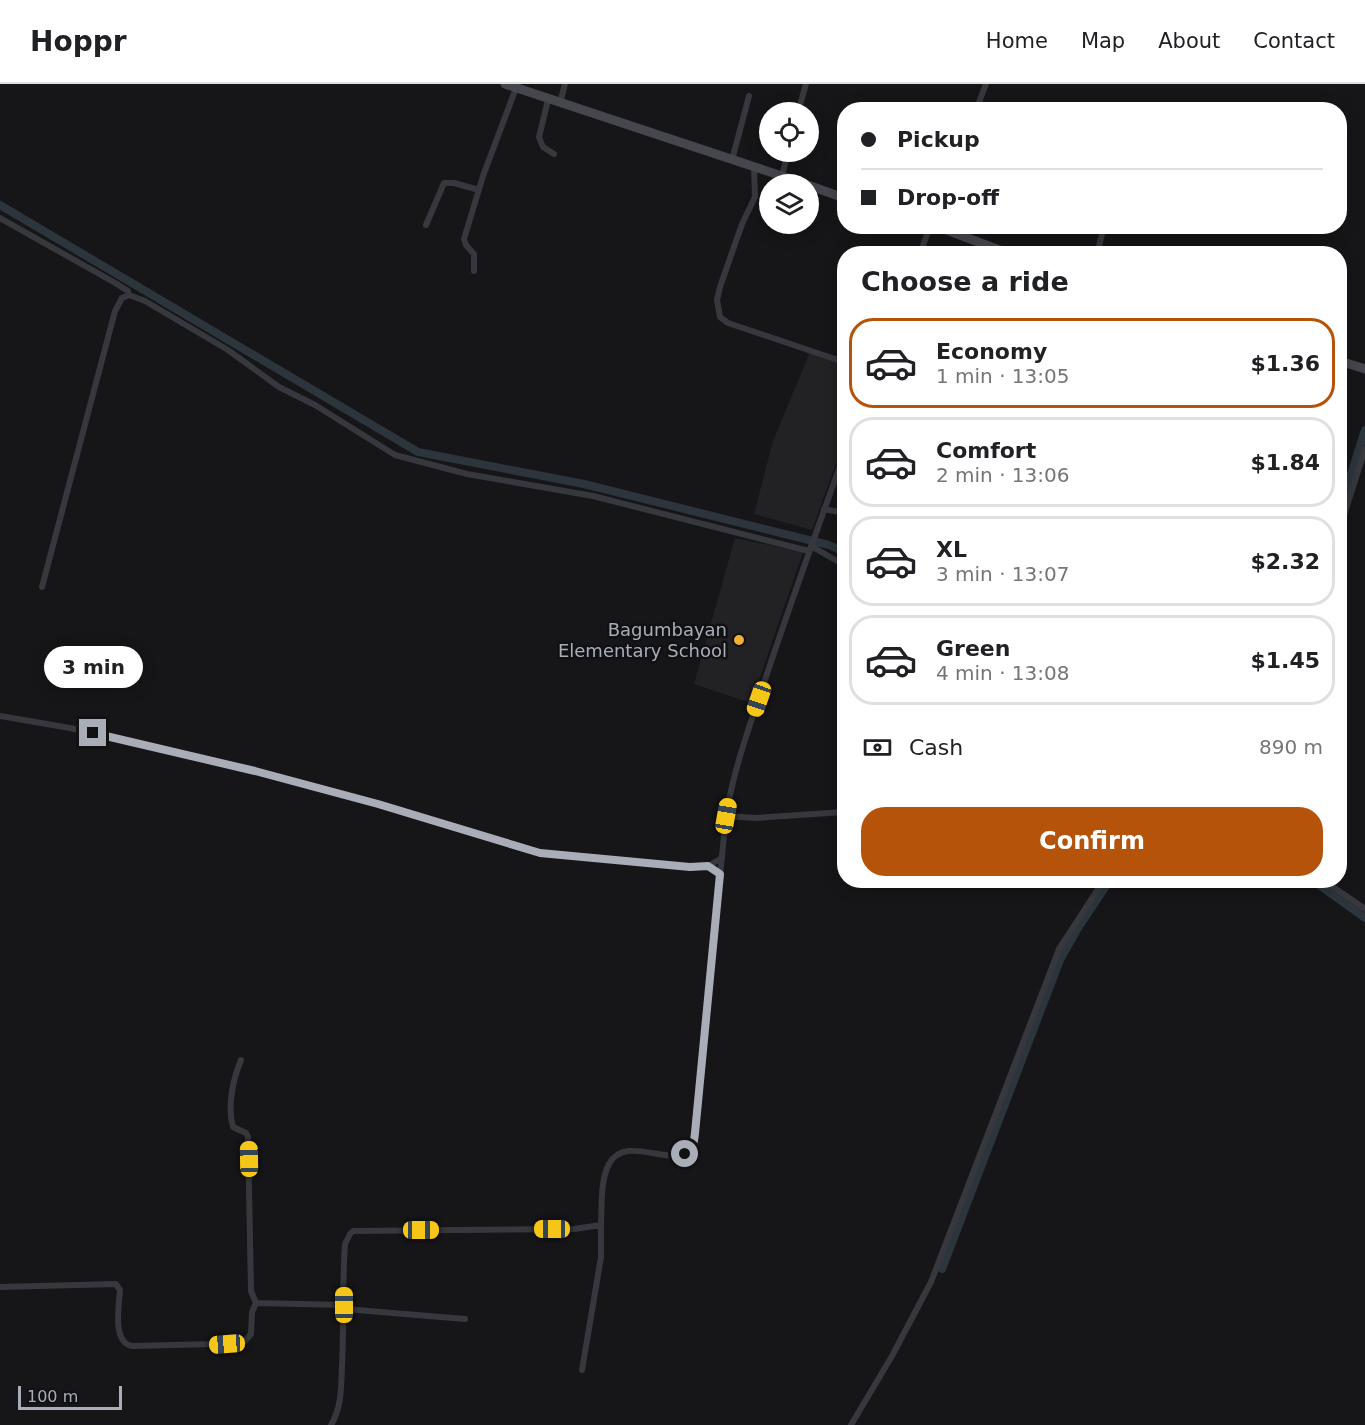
<!DOCTYPE html>
<meta charset="utf-8">
<style>
body{margin:0;font-family:"DejaVu Sans",sans-serif;background:#f6f6f6;color:#202124;height:100vh;display:flex;flex-direction:column;font-size:22px;white-space:nowrap}
*{box-sizing:border-box;margin:0}
p{font-size:20px;color:#757577}
.icon{flex:none;width:33px;height:33px;fill:none;stroke:currentColor;stroke-width:2;stroke-linecap:round;stroke-linejoin:round}
.map{position:relative;flex:1;overflow:hidden}
.drawer{position:absolute;left:837px;top:162px;width:510px;height:642px;display:flex;flex-direction:column;background:#fff;border-radius:24px;box-shadow:0 3px 15px #0003}
.drawer>*{flex:none}
.top-card{position:absolute;left:837px;top:18px;width:510px;height:132px;border-radius:24px;box-shadow:0 3px 15px #0003;display:grid;align-content:center;height:132px;padding:0 24px;background:#fff}
.buttons{position:absolute;left:759px;top:18px;display:grid;gap:12px}
.buttons a{display:grid;place-items:center;width:60px;height:60px;border-radius:50%;background:#fff;box-shadow:0 3px 15px #0003;font-size:30px}
.scale{position:absolute;left:18px;bottom:15px;width:104px;box-sizing:border-box;padding-left:6px;border:3px solid #a8adb8;border-top:0;font-size:16px;line-height:21px;white-space:nowrap;color:#a8adb8;-webkit-text-stroke:4px #111113;paint-order:stroke}
.end{position:absolute;width:27px;height:27px;margin:-14px;border:8px solid #a8adb8;background:#111;box-shadow:0 0 0 3px #111}
.from{border-radius:50%}
.bubble{position:absolute;height:42px;border-radius:21px;background:#fff;box-shadow:0 3px 15px #0003;font-size:20px;font-weight:700;line-height:42px;text-align:center}
.car{position:absolute;width:18px;height:36px;margin:-18px -9px;border-radius:8px;box-shadow:0 0 4px 2px #0007;background:linear-gradient(#f5c518 24%,#345 0 40%,#f5c518 0 76%,#345 0 86%,#f5c518 0)}
.top-card b{display:flex;align-items:center;gap:21px;height:57px;font-size:22px}
.top-card b+b{border-top:2px solid #e0e0e0}
.top-card i{width:15px;height:15px;background:#202124}
ul{padding:0;list-style:none}
li{display:flex;align-items:center;gap:18px;height:90px;margin:0 12px 9px;padding:0 12px;border:3px solid #e0e0e0;border-radius:24px}
li div{flex:1}
li b{display:block;font-size:22px}
li em{font-style:normal;font-weight:700}
li.active{border-color:#b45309}
li>.icon{width:54px;height:54px;stroke-width:1.5}
h2{padding:0 24px;font-size:27px;line-height:72px}
.pay{display:flex;align-items:center;gap:15px;height:66px;padding:0 24px;font-size:22px}
.pay p{margin-inline-start:auto}
.primary-button{display:flex;gap:12px;margin-top:auto;padding:12px 24px}
.primary-button a{flex:1;height:69px;border-radius:24px;background:#b45309;color:#fff;font-size:24px;font-weight:700;line-height:69px;text-align:center}
header{display:flex;align-items:center;gap:36px;box-sizing:border-box;height:84px;padding:0 30px;background:#fff;border-bottom:2px solid #e0e0e0}
header strong{font-size:28px}
nav{display:flex;gap:33px;margin-inline-start:auto;font-size:21px}
.map>svg:first-child{display:block}
.built{fill:#222225}
.lines{fill:none;stroke-linecap:round;stroke-linejoin:round}
.canal{stroke:#2c353c;stroke-width:8}
.minor{stroke:#37383d;stroke-width:6}
.secondary{stroke:#45474d;stroke-width:9}
.route{stroke:#a8adb8;stroke-width:8}
.poi-dot{fill:#f2b134;stroke:#111113;stroke-width:2}
.labels{text-anchor:middle;stroke-width:5;stroke-linejoin:round;paint-order:stroke}
.poi-label{font-size:18px;fill:#a8adb8;stroke:#111113;text-anchor:end}
</style>
<header>
<strong>Hoppr</strong>
<nav><a>Home</a><a>Map</a><a>About</a><a>Contact</a></nav>
</header>
<div class="map">
<svg width="1365" height="1341" viewBox="0 0 1365 1341">
<rect width="100%" height="100%" fill="#161618"/>
<path class="built" d="M810,268L844,279V358L812,446L754,430L773,357Z
M735,454L803,468L751,619L694,600Z"/>
<g class="lines">
<path class="canal" d="M0,121L418,368L584,400L829,461L844,468
M1340,425L1365,346
M1312,796L1365,834
M942,1185L1060,876L1078,844L1110,796"/>
<path class="minor" d="M548,16L539,53L543,63L554,70
M560,19L565,0
M976,26L986,0
M798,28L806,0
M732,76L749,12
M754,83L755,113L742,140L720,203L717,216L720,233L728,239L844,278
M782,92L788,68
M0,134L117,200L128,207L129,211
M426,141L444,99H454L479,106
M920,170L930,142
M1097,170L1104,142
M474,187V170L466,161L464,155L483,92L516,4
M824,425L844,429
M1340,444L1365,365
M811,462L844,481
M42,503L115,227L122,214L129,211L145,217L228,266L279,303L315,321L395,371L467,390L593,412L809,467
M0,632L70,644L255,687L378,720L540,769L690,783L708,782L722,774
M726,732L756,734L844,728
M1323,796L1365,825
M241,976C233,995 227,1023 233,1043L246,1049L248,1053L251,1207L256,1219
M0,1203L116,1200L120,1206C119,1222 112,1258 132,1262L215,1260L245,1257L251,1250L252,1228L256,1219L344,1221
M345,1225L465,1235
M582,1286L601,1173V1141
M331,1341C342,1323 341,1302 342,1282C344,1242 342,1201 345,1160L350,1150L353,1147L574,1145L601,1141C602,1122 600,1097 609,1080C627,1047 677,1090 693,1061L726,732C734,683 752,635 768,587C792,515 818,443 844,371
M851,1341L892,1272L931,1198L1059,865L1104,796"/>
<path class="secondary" d="M505,0L806,100
M808,101L844,114
M936,142L1010,170
M1340,277L1365,285"/>
</g>
<g class="lines">
<path class="route" d="M93,649L255,687L378,720L540,769L690,783L708,782L720,790L695,1049C694,1059 693,1065 685,1070"/>
</g>
<circle class="poi-dot" cx="739" cy="556" r="6"/>
<g class="labels">
<g class="poi-label">
<text x="727" y="552">Bagumbayan<tspan x="727" dy="21">Elementary School</tspan></text>
</g>
</g>
</svg>
<div class="buttons">
<a><svg class="icon" aria-label="locate" viewBox="0 0 24 24"><circle cx="12" cy="12" r="6"/><path d="M12 2v4M12 18v4M2 12h4M18 12h4"/></svg></a>
<a><svg class="icon" aria-label="layers" viewBox="0 0 24 24"><path d="M12 4l9 5-9 5-9-5zM3 14l9 5 9-5"/></svg></a>
</div>
<div class="scale">100 m</div>
<i class="end from" style="left:685px;top:1070px"></i>
<i class="end" style="left:93px;top:649px"></i>
<div class="bubble" style="left:44px;top:562px;width:99px">3 min</div>
<i class="car" style="left:759px;top:615px;rotate:199deg"></i>
<i class="car" style="left:726px;top:732px;rotate:10deg"></i>
<i class="car" style="left:249px;top:1075px;rotate:359deg"></i>
<i class="car" style="left:552px;top:1145px;rotate:270deg"></i>
<i class="car" style="left:421px;top:1146px;rotate:90deg"></i>
<i class="car" style="left:344px;top:1221px;rotate:0deg"></i>
<i class="car" style="left:227px;top:1260px;rotate:266deg"></i>
<div class="top-card">
<b><i class="from"></i>Pickup</b>
<b><i></i>Drop-off</b>
</div>
<section class="drawer">
<h2>Choose a ride</h2>
<ul>
<li class="active"><svg class="icon" aria-label="car" viewBox="0 0 24 24"><path d="M5 17H2v-5l4-1 3-4h7l3 4 3 1v5h-3M9 17h6M6 11h13"/><circle cx="7" cy="17" r="2"/><circle cx="17" cy="17" r="2"/></svg><div><b>Economy</b><p>1 min · 13:05</p></div><em>$1.36</em></li>
<li><svg class="icon" aria-label="car" viewBox="0 0 24 24"><path d="M5 17H2v-5l4-1 3-4h7l3 4 3 1v5h-3M9 17h6M6 11h13"/><circle cx="7" cy="17" r="2"/><circle cx="17" cy="17" r="2"/></svg><div><b>Comfort</b><p>2 min · 13:06</p></div><em>$1.84</em></li>
<li><svg class="icon" aria-label="car" viewBox="0 0 24 24"><path d="M5 17H2v-5l4-1 3-4h7l3 4 3 1v5h-3M9 17h6M6 11h13"/><circle cx="7" cy="17" r="2"/><circle cx="17" cy="17" r="2"/></svg><div><b>XL</b><p>3 min · 13:07</p></div><em>$2.32</em></li>
<li><svg class="icon" aria-label="car" viewBox="0 0 24 24"><path d="M5 17H2v-5l4-1 3-4h7l3 4 3 1v5h-3M9 17h6M6 11h13"/><circle cx="7" cy="17" r="2"/><circle cx="17" cy="17" r="2"/></svg><div><b>Green</b><p>4 min · 13:08</p></div><em>$1.45</em></li>
</ul>
<div class="pay"><svg class="icon" aria-label="cash" viewBox="0 0 24 24"><path d="M3 7h18v10H3z"/><circle cx="12" cy="12" r="2"/></svg>Cash<p>890 m</p></div>
<div class="primary-button"><a>Confirm</a></div>
</section>
</div>
